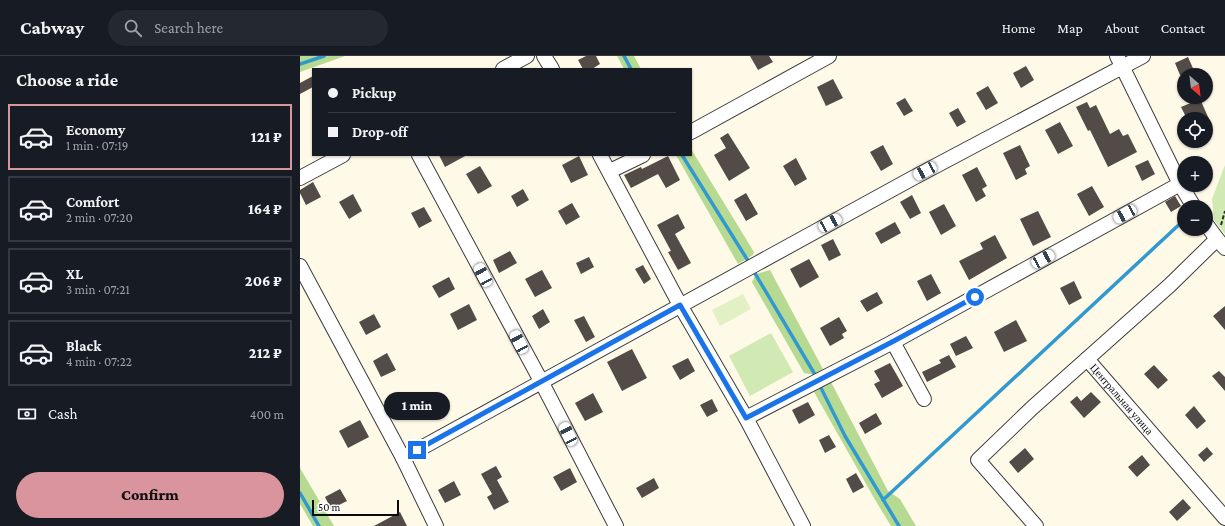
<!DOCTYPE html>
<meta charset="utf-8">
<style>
body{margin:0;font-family:"Crimson Pro",serif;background:#242831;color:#f1f3f6;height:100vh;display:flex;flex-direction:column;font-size:15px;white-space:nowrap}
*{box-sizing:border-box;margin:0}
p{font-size:13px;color:#9ea1a6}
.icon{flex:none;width:22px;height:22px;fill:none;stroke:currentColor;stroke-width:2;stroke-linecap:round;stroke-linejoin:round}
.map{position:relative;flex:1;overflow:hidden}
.side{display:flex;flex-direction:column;background:#171b24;width:300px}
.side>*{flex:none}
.hud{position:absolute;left:12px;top:12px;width:380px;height:88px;border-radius:0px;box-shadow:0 1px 3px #0004;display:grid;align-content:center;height:88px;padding:0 16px;background:#171b24}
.needle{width:26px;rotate:152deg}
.fabs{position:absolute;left:877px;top:12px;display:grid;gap:8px}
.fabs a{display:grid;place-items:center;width:36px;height:36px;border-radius:50%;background:#171b24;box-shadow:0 1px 3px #0004;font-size:20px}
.scale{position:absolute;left:12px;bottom:10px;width:87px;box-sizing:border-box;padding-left:4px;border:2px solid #0a0a0a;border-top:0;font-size:11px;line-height:14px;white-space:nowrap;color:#0a0a0a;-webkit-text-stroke:3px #fff;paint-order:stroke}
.end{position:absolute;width:18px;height:18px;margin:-9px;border:5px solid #1a73e8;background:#fff;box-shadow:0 0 0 2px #fff}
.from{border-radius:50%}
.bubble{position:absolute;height:28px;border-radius:14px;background:#171b24;box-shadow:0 1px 3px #0004;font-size:13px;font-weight:800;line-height:28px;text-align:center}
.car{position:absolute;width:12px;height:24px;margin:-12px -6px;border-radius:5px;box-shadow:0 0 3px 1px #0007;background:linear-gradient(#fff 24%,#345 0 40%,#fff 0 76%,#345 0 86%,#fff 0)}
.hud b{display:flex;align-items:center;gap:14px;height:38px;font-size:15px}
.hud b+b{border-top:1px solid #363941}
.hud i{width:10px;height:10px;background:#f1f3f6}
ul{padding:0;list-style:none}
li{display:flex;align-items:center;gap:12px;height:66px;margin:0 8px 6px;padding:0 8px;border:2px solid #363941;border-radius:0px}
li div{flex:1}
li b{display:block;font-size:15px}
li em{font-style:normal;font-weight:800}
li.on{border-color:#d9949d}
li>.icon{width:36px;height:36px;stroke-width:1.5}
h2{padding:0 16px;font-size:18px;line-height:48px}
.pay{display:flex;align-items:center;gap:10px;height:44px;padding:0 16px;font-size:15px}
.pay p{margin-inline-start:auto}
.action{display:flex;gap:8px;margin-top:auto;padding:8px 16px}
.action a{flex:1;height:46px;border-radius:24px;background:#d9949d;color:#111;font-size:16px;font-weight:800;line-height:46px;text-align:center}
header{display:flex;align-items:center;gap:24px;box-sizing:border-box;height:56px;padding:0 20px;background:#171b24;border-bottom:1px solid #363941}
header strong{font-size:19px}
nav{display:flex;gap:22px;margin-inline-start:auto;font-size:14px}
.search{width:280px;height:36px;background:#242831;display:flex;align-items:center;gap:10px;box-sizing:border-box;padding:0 14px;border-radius:22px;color:#9ea1a6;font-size:15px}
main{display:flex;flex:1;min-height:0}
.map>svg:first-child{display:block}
.green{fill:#d1e9b2}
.forest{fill:#b6da91}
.pitch{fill:#e3f0c4}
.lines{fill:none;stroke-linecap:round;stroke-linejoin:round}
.stream{stroke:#3199d0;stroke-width:3.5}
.building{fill:#534b47}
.minor-casing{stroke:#3d3d3d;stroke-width:16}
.path{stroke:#2c2c2c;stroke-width:2;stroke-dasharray:4 2;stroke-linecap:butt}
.minor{stroke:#fff;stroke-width:14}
.route{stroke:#1a73e8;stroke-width:5}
.labels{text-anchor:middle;stroke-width:4;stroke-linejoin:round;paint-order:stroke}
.street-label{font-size:11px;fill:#0a0a0a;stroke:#fff}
</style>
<header>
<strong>Cabway</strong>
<div class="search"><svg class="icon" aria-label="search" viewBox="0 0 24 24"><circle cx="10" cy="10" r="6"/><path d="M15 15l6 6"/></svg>Search here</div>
<nav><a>Home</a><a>Map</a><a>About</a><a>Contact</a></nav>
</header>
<main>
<section class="side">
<h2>Choose a ride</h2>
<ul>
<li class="on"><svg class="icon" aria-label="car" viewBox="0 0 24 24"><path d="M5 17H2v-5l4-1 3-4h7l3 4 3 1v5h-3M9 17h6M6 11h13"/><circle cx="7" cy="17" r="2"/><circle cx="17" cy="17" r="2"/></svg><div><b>Economy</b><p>1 min · 07:19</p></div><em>121 ₽</em></li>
<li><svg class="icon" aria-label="car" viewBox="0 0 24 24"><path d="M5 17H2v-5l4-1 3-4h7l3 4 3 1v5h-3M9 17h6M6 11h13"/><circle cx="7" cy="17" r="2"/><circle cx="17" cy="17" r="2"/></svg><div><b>Comfort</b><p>2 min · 07:20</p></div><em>164 ₽</em></li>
<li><svg class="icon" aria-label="car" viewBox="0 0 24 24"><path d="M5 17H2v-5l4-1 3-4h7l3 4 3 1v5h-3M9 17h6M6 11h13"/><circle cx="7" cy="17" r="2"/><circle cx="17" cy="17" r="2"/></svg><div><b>XL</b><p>3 min · 07:21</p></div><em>206 ₽</em></li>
<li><svg class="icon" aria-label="car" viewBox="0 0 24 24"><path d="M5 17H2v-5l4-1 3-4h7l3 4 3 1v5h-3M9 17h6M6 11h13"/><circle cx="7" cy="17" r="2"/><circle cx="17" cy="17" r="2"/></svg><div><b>Black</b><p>4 min · 07:22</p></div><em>212 ₽</em></li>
</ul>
<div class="pay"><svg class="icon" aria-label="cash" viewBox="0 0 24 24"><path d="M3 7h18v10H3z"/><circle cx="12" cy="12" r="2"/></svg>Cash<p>400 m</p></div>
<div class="action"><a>Confirm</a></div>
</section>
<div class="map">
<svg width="925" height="470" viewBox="0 0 925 470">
<rect width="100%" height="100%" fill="#fff9e8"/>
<path class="green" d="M925,109V178L914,164L912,143Z
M471,277L493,316L450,340L429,300Z"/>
<path class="forest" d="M0,0H45L0,16Z
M317,0H334L341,13H324Z
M391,93L454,196L453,199L438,208L376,99H391Z
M470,214L523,313L515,319L504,317L452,226L456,218Z
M531,326L588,435L600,443L616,470H591L574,442L514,336Z
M0,412L34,470H13L0,448Z"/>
<path class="pitch" d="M443,238L451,253L420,270L412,254Z"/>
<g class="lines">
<path class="stream" d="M324,0L331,13
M0,8L24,0
M382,99L450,208
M453,214L517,322
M519,328L545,380L599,470
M0,437L19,470
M583,444L884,164"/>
</g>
<path class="building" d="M286,0H296L300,8L292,13H283L278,4Z
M450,0H469L473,6L458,14Z
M888,1L896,19H880L875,7Z
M726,10L734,24L721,32L713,17Z
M13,20V31L0,38V27Z
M533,23L543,42L526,50L517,31Z
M688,30L698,47L686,54L676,37Z
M605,42L613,55L604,60L596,47Z
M900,43L909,63H887L881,51Z
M787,46L790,52L796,49L810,78L819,73L823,80L828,78L837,96L808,111L790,74L788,75L776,51Z
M658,52L666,66L657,71L649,57Z
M760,66L773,90L758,98L745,74Z
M428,77L450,112L429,125L414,99L426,92L420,82Z
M583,89L593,108L581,115L570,96Z
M720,89L730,110L725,113L727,118L716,124L703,97Z
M139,99H167L145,111Z
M279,100L288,119L271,127L262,109Z
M368,100L380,124L366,132L358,118L331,132L324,119L341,111L342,113Z
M496,102L507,123L495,130L483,110Z
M848,104L855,118L842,125L835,110Z
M180,110L192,130L178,138L166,118Z
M677,111L687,130L682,133L686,140L676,146L662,119Z
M13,126L21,141L6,149L0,137V134Z
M792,130L804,151L789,160L777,138Z
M223,133L229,144L217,151L211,140Z
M446,137L458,158L446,165L434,144Z
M53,138L62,155L49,163L39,146Z
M612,139L621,157L610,163L600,146Z
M875,140L881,150L871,156L865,146Z
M272,147L280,161L266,169L258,155Z
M644,148L656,170L641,179L629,156Z
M124,151L132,165L119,172L111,157Z
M738,155L751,181L733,190L720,163Z
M378,158L385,172L375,178L391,207L378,214L368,196L371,195L357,169Z
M595,166L601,177L581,188L575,177Z
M695,179L707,202L669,224L659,205L683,193L680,187Z
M533,183L541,199L529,205L521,189Z
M210,195L217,207L199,217L193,204Z
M289,201L294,211L281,218L276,207Z
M509,203L519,221L500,232L490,213Z
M343,209L351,223L344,228L335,213Z
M242,214L252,232L235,241L225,223Z
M631,218L641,237L627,245L617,225Z
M149,221L155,233L139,242L132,230Z
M774,225L782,242L769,249L760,232Z
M577,236L583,247L567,256L560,245Z
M169,248L177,264L158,274L150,258Z
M925,250V274L913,260Z
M243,253L250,266L239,273L232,260Z
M74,258L81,271L66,279L59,266Z
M284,260L295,281L286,286L274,264Z
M539,261L547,275L542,278L544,282L530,290L520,272Z
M716,264L727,285L704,296L694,276Z
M666,280L673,292L656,300L650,288Z
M332,293L347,322L322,335L307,306Z
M87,297L96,314L81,321L73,305Z
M649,299L656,311L627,326L622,316L641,307L639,304Z
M388,302L395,315L380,324L372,310Z
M590,307L603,330L582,342L574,328L580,325L574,315Z
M854,309L868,324L858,333L844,318Z
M919,315L925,321V335L912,320Z
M791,336L801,346L784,362L770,346L777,340L781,345Z
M293,337L303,356L285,365L275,347Z
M412,343L418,355L407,361L400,349Z
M508,346L515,359L499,368L492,354Z
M894,350L906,365L897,373L885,359Z
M576,357L582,368L565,378L559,367Z
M60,364L69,381L48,392L39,375Z
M529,379L536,391L525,397L519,384Z
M907,391L913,398L904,406L898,399Z
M725,392L734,403L718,417L709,406Z
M842,399L850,409L837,421L828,411Z
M196,410L202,421L197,424L209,446L194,454L187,441L192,438L181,418Z
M270,412L277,426L261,435L253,421Z
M556,417L564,431L553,437L546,423Z
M354,422L359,432L342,442L336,432Z
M154,425L161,439L145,447L138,434Z
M40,433L47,445L31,453L25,441Z
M883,443L891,452L877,465L869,456Z
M100,456L107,470H74Z"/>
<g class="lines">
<g class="minor-casing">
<g id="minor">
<path d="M244,0L252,13"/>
<path d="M817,0L880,128L894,151"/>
<path d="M203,13L227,0"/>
<path d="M391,76L529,0"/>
<path d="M119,99L241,325L316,470"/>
<path d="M300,99L380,249L446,362L503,470"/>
<path d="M310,115L343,99"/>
<path d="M0,122L43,99"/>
<path d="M906,168L917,183L925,192"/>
<path id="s1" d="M917,183L870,229L787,303L925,462"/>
<path d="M0,210L103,402L136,470"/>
<path d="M593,286L624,343"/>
<path d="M446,362L593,286L880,128"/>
<path d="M103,402L611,123L843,0"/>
<path d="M736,470L678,404L732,352L787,303"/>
</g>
</g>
<path class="path" d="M921,169L925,155"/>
<use href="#minor" class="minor"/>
</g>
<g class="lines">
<path class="route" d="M117,394L380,249L446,362L592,286L675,241"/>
</g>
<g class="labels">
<g class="street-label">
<text dy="4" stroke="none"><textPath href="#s1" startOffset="230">Центральная улица</textPath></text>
</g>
</g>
</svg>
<div class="fabs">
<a><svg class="needle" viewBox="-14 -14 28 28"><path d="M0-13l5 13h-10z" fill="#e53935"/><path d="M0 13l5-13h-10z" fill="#9ea1a6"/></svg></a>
<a><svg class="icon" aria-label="locate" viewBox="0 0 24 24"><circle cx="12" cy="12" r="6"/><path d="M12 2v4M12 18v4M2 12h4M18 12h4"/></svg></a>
<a>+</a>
<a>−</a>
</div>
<div class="scale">50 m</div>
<i class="end from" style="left:675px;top:241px"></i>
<i class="end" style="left:117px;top:394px"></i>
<div class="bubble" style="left:84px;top:336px;width:66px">1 min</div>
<i class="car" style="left:625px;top:115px;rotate:242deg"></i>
<i class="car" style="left:825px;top:158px;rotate:241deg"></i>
<i class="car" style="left:530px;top:167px;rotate:61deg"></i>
<i class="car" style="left:743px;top:203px;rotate:61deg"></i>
<i class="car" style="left:183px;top:219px;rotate:332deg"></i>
<i class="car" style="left:219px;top:286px;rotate:332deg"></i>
<i class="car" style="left:268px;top:378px;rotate:333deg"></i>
<div class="hud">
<b><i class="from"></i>Pickup</b>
<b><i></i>Drop-off</b>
</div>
</div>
</main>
